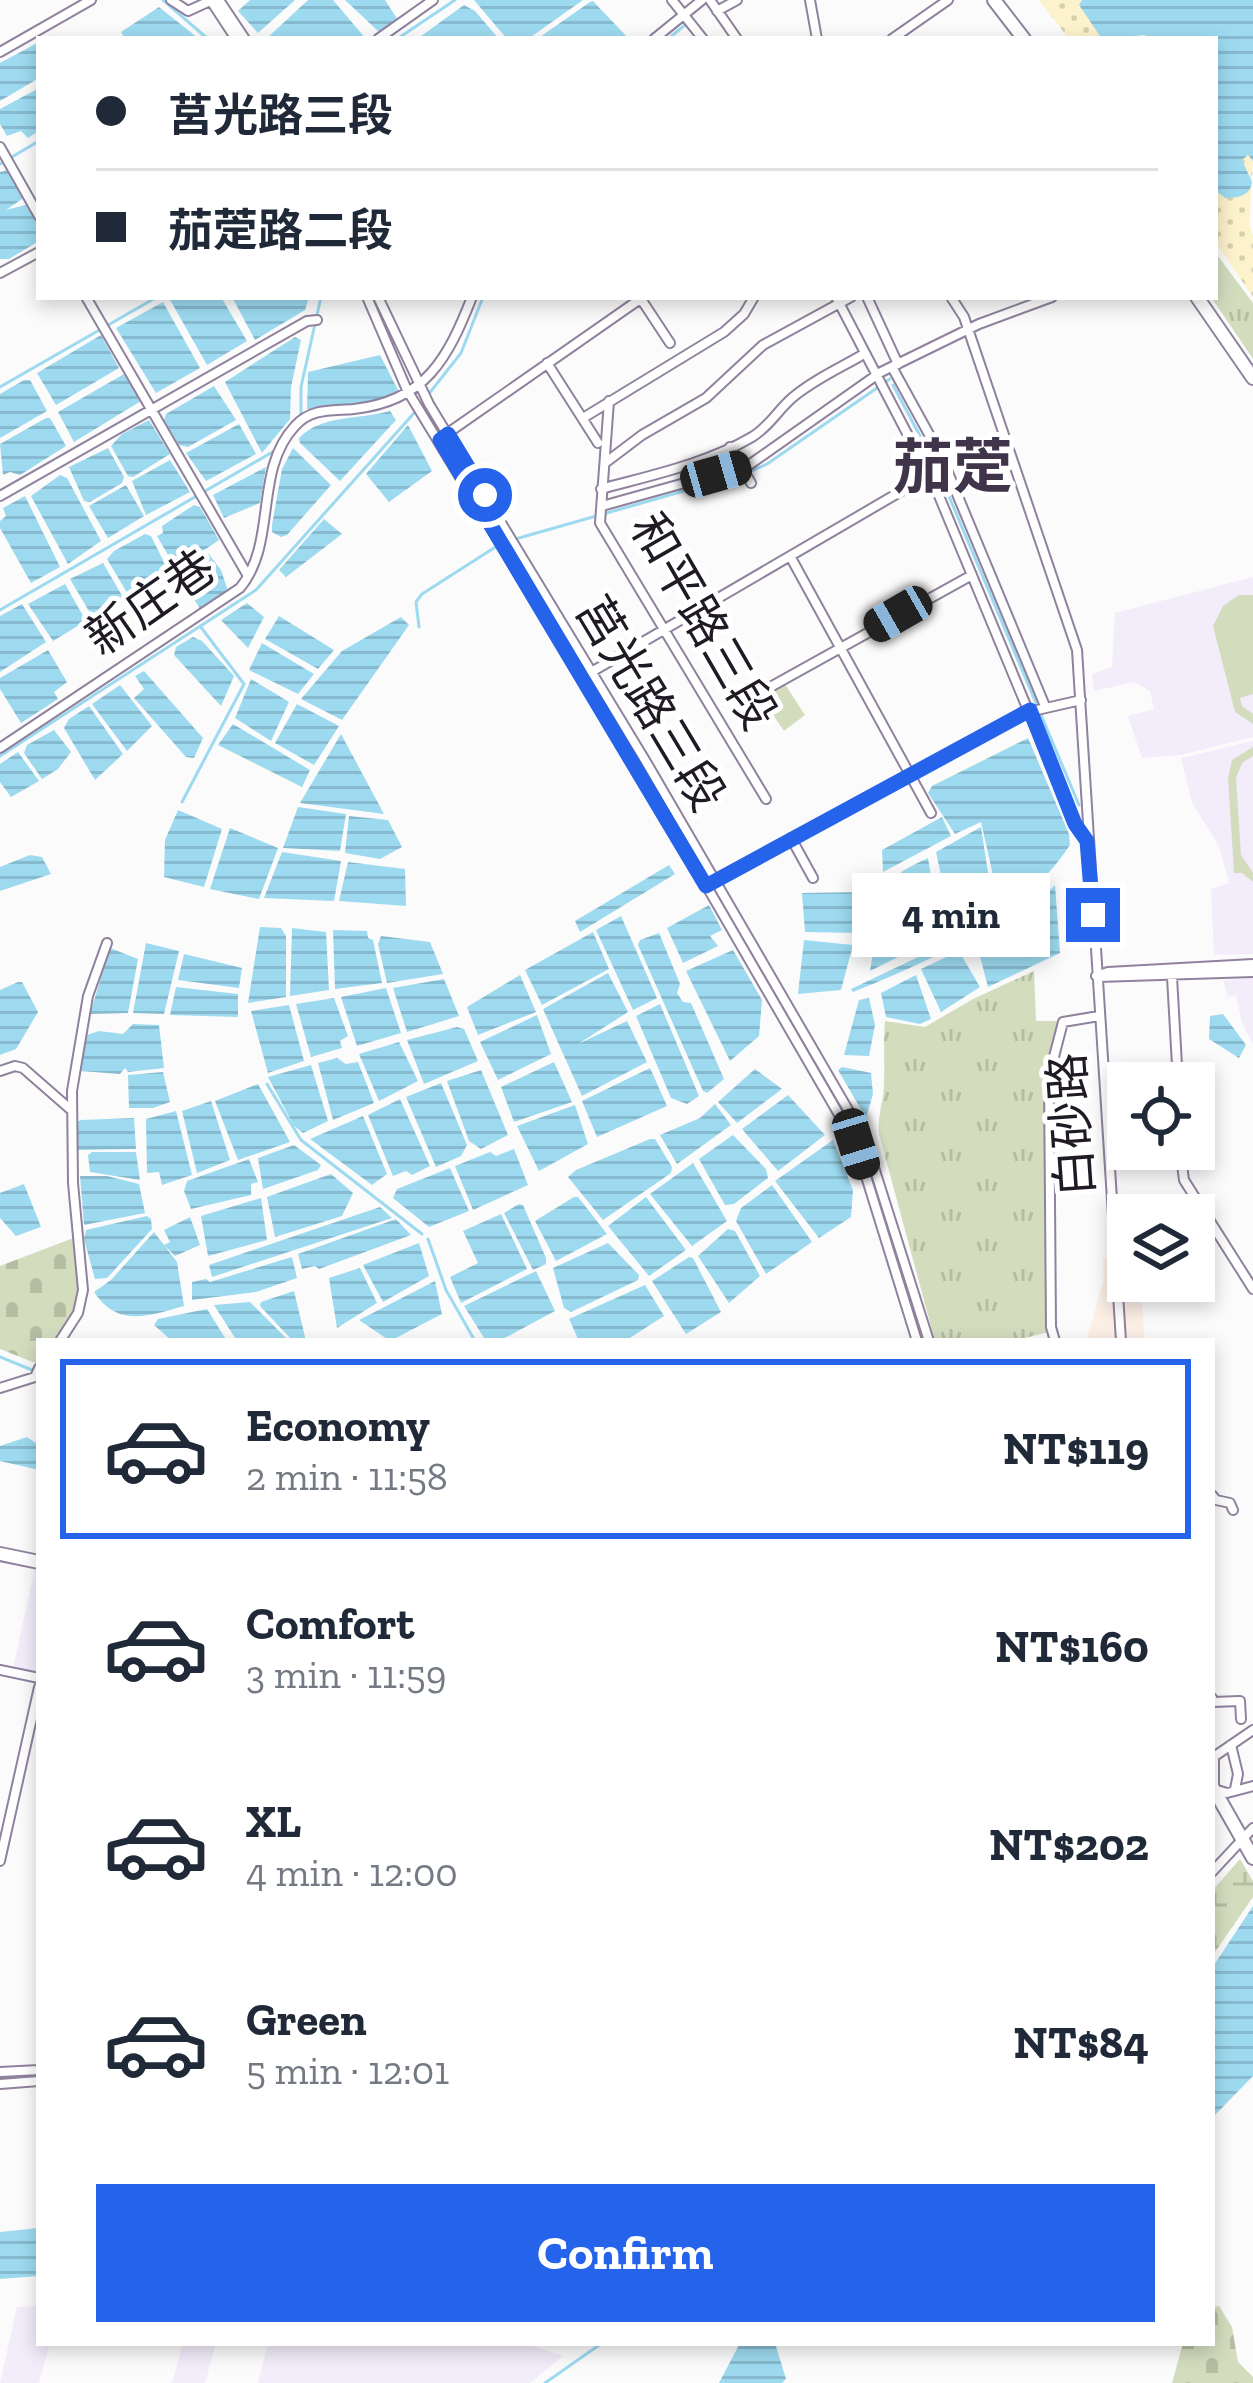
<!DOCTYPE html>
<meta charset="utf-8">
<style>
body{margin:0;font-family:"Zilla Slab","Noto Sans TC",serif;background:#f2f2f3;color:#1f2937;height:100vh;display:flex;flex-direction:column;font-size:45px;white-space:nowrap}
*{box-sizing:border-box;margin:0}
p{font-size:39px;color:#747a83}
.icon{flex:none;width:66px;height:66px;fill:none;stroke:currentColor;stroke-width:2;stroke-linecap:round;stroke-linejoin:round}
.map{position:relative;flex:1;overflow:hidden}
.sheet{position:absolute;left:36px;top:1338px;width:1179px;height:1008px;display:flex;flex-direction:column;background:#fff;border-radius:0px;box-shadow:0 6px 18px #0003}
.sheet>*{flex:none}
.guide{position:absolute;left:36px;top:36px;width:1182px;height:264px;border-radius:0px;box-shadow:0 6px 18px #0003;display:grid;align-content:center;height:264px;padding:0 60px;background:#fff}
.controls{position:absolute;left:1107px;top:1062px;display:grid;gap:24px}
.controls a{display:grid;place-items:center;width:108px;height:108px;border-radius:0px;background:#fff;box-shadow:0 6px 18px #0003;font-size:60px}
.end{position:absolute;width:54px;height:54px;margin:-27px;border:15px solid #2563eb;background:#fff;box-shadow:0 0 0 6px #fff}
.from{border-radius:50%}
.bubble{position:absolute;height:84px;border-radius:0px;background:#fff;box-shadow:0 6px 18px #0003;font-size:39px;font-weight:800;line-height:84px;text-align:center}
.car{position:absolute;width:36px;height:72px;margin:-36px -18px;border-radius:15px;box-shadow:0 0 9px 3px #0007;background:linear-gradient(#222 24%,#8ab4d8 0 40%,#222 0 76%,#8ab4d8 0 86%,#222 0)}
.guide b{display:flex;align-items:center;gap:42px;height:114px;font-size:45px}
.guide b+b{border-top:3px solid #e0e1e3}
.guide i{width:30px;height:30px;background:#1f2937}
ul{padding:21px 0 0;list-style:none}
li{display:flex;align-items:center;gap:36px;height:180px;margin:0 24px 18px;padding:0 36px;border:6px solid transparent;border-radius:0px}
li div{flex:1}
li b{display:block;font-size:45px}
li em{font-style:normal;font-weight:800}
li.current{border-color:#2563eb}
li>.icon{width:108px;height:108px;stroke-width:1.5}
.cta{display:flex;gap:24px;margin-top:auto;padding:24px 60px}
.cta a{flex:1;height:138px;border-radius:0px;background:#2563eb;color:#fff;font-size:48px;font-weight:800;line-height:138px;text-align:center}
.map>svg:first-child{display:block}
.commercial{fill:#fcefe6}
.built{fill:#f3ecfb}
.grass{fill:url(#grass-tufts)}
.wetland{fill:url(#wetland-marsh)}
.sand{fill:url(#sand-dots)}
.cemetery{fill:url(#cemetery-stones)}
.pitch{fill:#d3ddbe}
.water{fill:url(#water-rules)}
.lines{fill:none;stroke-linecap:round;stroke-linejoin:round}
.stream{stroke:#9ddaf0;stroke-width:3}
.minor-casing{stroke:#90829d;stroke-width:12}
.major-casing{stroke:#90829d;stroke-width:16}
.minor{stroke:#fff;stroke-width:8}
.major{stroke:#fff;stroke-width:12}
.route{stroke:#2563eb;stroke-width:15}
.labels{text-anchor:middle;stroke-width:10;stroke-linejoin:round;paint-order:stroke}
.street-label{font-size:48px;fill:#1f1a24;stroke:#fff}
.district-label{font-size:60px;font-weight:bold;fill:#40344b;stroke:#fff}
</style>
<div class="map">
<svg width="1253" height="2383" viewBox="0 0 1253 2383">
<defs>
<pattern id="grass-tufts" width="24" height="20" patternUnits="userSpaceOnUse" patternTransform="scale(3)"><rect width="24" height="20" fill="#d3ddbe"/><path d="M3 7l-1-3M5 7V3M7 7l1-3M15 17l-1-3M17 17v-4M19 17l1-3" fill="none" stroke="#b5bda3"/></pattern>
<pattern id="wetland-marsh" width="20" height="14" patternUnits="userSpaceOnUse" patternTransform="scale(3)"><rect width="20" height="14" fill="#d3ddbe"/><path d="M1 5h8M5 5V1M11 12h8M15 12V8" fill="none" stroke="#b5bda3"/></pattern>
<pattern id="sand-dots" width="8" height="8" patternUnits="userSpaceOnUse" patternTransform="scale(3)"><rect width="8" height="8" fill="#fcf2cc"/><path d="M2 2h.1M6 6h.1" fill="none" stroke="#d8cfaf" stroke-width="1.8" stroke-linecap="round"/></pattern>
<pattern id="cemetery-stones" width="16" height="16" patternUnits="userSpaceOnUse" patternTransform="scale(3)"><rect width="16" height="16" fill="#d3ddbe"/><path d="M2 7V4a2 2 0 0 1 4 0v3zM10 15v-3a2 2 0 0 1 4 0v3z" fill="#b5bda3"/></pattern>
<pattern id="water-rules" width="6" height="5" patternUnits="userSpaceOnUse" patternTransform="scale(3)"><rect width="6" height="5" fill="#9ddaf0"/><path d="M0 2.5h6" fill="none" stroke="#87bace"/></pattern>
</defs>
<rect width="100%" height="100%" fill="#fbfbfb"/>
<path class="commercial" d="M1128,1256V1281H1140L1145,1341H1086L1104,1279L1103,1258Z"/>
<path class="built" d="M1253,577V737L1181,755L1142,758L1128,716L1154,709L1150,691L1134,682L1094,691L1092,674L1112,667L1115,613Z
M1253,741V954L1214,955L1211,889L1229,883L1219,846L1192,803L1181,758Z
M1253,978V1044L1242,1023L1236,996L1228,997L1223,980Z
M35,1567H39V1675L13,1669Z
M39,2306V2343H50L39,2383H0L17,2307Z
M183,2343H216L205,2383H172Z
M268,2343H524L563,2356L530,2383H258Z"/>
<path class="grass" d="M1215,252L1253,303V359L1211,297H1215Z
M784,683L805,715L784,731L762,699Z
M1034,971L1036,1021H1058L1046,1068L1050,1332L1012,1341H935L879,1134C877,1115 884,1101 884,1083C885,1062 883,1042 885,1021L925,1027L973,999Z"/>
<path class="wetland" d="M1240,1859L1253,1881V1897L1213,1955L1212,1891Z"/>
<path class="sand" d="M1039,0H1082L1079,6L1148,39H1069Z
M1248,155L1253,161L1249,225L1253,236V297L1215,242V190L1225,198L1252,181L1242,160Z"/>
<path class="cemetery" d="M76,1237C84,1278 81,1306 58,1341H39L38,1364L0,1349V1266Z
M1219,2306L1232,2327L1238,2362L1253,2377V2383H1172L1183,2343H1212V2307Z"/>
<path class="pitch" d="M1239,595H1253V694L1240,698L1242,706L1253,714V724L1235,712L1213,626L1223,606Z
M1253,747V756L1242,763L1236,778L1241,855L1253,873V882L1242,873H1234L1228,778L1232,760Z"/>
<path class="water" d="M250,0H295L258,33L238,11Z
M308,0H333L366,39H266Z
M345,0H385L398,20L379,32Z
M474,0H583L528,39H507Z
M1082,0H1253V161L1248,155L1242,160L1252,182C1250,196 1238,198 1225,198L1215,190V39H1148L1145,35L1102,39L1079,5Z
M593,1L629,39H537L590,2Z
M464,5L475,11L499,39H417Z
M159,7L198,38L125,39L121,32Z
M39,42V78L0,101V63Z
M39,88V131L28,138L21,131L7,136L0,124V109Z
M8,170L25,197L6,210L29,204L39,222V241L9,259H0V172Z
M221,297L247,341L207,365L169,298Z
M232,297H309L305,310L255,340Z
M163,302L200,368L156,393L116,328Z
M101,335L119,368L56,405L37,373Z
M295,337L301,340L291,387L290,419L262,453L225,382Z
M380,355L398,390C382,412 340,408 313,411L307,409L308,372Z
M124,374L141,401L74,442L58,412Z
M24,380H30L47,411L0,438V394Z
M214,386L236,420L188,447L179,445L164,420L166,414Z
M390,411L396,420L340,481L300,443L299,438C323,414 358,420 390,411Z
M46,418H50L66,446L20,475L10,472L3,475L0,444Z
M149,420L170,454L133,477L128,476L111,446L122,434Z
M239,424L256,454L206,481L186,453Z
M408,425L432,471L389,502L366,474Z
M108,448L124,477L122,483L90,502L84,501L69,467Z
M293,448L331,485L287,535L281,537L272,532V525L282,469Z
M170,460L190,492L146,515L132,481Z
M266,467L260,503L224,518L213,495Z
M60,475L67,478L101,541L68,564L31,496Z
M126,485L144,516L108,538L89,506Z
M25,496L60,567L31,583L0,528V521L6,516L3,508Z
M194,505L200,507L219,540L176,569L157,536L163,533L162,526Z
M324,519L342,534L286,577L279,570Z
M145,534L151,536L169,572L129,596L107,559L114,551Z
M208,553L221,570L228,591L201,610L178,575L179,571Z
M103,563L124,599L93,618L70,579Z
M65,584L86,621L53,641L28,604Z
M247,603L264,617L248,648L221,620Z
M22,604L46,642L0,672V616Z
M279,616L334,650L318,669L265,639Z
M401,617L409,625L342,720L301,699L342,651Z
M193,637L202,641L234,676L221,706L174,655L176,647Z
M262,643L314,674L298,694L249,670Z
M48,650L67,682L54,692L58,699L21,723L0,689V678Z
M144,671L203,738L194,758L186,757L134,698L144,689L135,676Z
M251,679L289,702L271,741L235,718Z
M120,685L152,726L127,751L92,704Z
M297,704L339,726L314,765L275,743Z
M89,706L123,754L95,780L64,728L69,719Z
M233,724L310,770L302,787L218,745Z
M54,730L71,752L58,769L42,779L24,753L27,745Z
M341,734L384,814L300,803Z
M1028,738L1069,834L1070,845C1018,922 937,958 853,992L851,989L973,931L1009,904L1007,900L999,902L981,822L955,834L928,793L932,786Z
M18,752L39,781L11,797L0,782V764Z
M298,807L346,814L340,851L283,848Z
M178,810L222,829L204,887L164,877L165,840Z
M349,816L388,820L402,847L380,859L345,853Z
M942,817L951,836L883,872L882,850Z
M981,827L994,911L954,936L936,852Z
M230,828L278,848L259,899L210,889Z
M282,852L341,861L334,901L264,898Z
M30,855L42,857L51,874L0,891V867Z
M928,858L935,900L880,917C888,878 892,875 928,858Z
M348,862L405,869L406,906L339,901Z
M669,865L675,874L580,932L575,921Z
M1055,885L1060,953L988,987L976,941L1027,916Z
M862,892L856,933L805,932L802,893Z
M709,905L722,930L710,936L718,946L683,963L667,928Z
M939,910L942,935L870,971L877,929Z
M621,916L657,998L633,1010L596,930Z
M260,927L281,928L286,936V997L248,1003Z
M292,928L326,932L329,990L290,996Z
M333,930L367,931L368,938L373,940L382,983L335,989Z
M593,932L609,969L542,1005L525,970Z
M659,933L680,984L677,993L683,1002L691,1003L724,1079L707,1093L703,1091L638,945L640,940Z
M381,936L430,942L443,974L387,983L378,944Z
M804,940L853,945L841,990L798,994Z
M146,943L179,951L164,1014L133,1013Z
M110,948L138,959L128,1013L90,1014Z
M733,950L762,1000L759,1036L730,1061L686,971Z
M959,951L980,987L941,1012L921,969Z
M184,954L242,968L239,988L178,980Z
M608,973L628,1012L578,1044L627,1021L647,1062L582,1096L543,1009Z
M520,975L536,1012L478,1035L467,1007Z
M916,975L931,1019L920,1024L886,1017L881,993Z
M444,979L459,1016L407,1032L393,988Z
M18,982H22L38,1012L16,1049L0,1055V990Z
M176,987L238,994V1017L170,1015Z
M386,988L401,1033L357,1046L341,997Z
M334,998L348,1036L340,1041L342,1048L311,1057L296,1004Z
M869,998L875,1025L869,1056L844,1055L859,1000Z
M660,1004L699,1096L687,1104L671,1098L636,1016Z
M289,1005L304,1061L268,1073L251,1011Z
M1223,1014L1246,1045L1239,1058L1209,1039L1210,1016Z
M537,1015L551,1054L498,1080L480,1042Z
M133,1024L159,1025L164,1068L128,1072L125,1068L120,1074L80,1071L87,1035L99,1031L123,1034Z
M457,1027L464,1029L478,1061L424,1084L407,1040Z
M399,1042L418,1081L379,1101L359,1054Z
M337,1058L346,1064L358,1062L374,1103L333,1120L318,1063Z
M554,1062L572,1102L514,1122L501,1087Z
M311,1065L328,1121L303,1133L294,1126L268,1077Z
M842,1067L871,1073L873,1094L866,1118L838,1070Z
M650,1068L667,1106L597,1137L582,1101Z
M755,1069L782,1089L737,1123L718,1102Z
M481,1070L508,1135L481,1149L469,1141L447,1081Z
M163,1072L170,1102L153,1108H129L128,1075Z
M441,1083L467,1145L461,1156L436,1167L406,1097Z
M258,1084L290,1142L238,1160L215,1101Z
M788,1095L825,1135L778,1171L742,1129Z
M400,1099L430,1166L412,1175L406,1171L393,1176L368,1115Z
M211,1101L230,1160L197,1173L182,1111Z
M715,1104L731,1125L677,1164L660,1135L700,1118Z
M575,1105L588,1144L539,1171L517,1126Z
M176,1111L192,1175L162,1185L159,1172L147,1173L146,1119Z
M363,1116L387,1174L372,1185L310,1139Z
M134,1118L136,1149L78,1150L77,1122L81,1120Z
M733,1135L766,1169L768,1178L734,1204L725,1205L699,1159Z
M650,1139H655L672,1167L671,1173L603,1220L568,1177L576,1170Z
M833,1140L853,1190L851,1217L819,1238L775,1181Z
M294,1145L321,1165L318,1170L263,1189L258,1158Z
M514,1149L528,1185L473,1210L455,1166L490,1152L496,1156Z
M92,1152H136L140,1180L90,1172L88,1155Z
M249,1159L258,1182L251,1184V1195L191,1209L184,1191L187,1181Z
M693,1163L727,1221L692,1246L650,1194Z
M450,1168L469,1211L429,1227L393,1198L397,1189Z
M331,1174L353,1193L342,1216L275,1237L267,1197Z
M80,1176H107L139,1184L145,1213L84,1225Z
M24,1184L41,1227L16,1236L0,1218V1193Z
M772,1185L812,1242L766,1274L736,1221L741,1208Z
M574,1197H578L607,1234L556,1261L535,1221Z
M646,1197L686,1250L649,1276L608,1226Z
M261,1198L267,1240L208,1256L201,1216Z
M519,1204L523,1205L546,1258V1264L533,1270L504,1213Z
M380,1207L392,1218L212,1277L209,1265Z
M501,1214L527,1269L461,1303L450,1277L478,1263L463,1231Z
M147,1216L151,1219L152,1229L107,1278L95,1279L84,1239L86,1230Z
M190,1217L200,1245L175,1256L164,1245L170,1242L164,1230Z
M396,1219L411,1235L319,1269L315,1266L302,1269L298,1254Z
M728,1229L735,1231L760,1276L729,1303L698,1256Z
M154,1232L177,1262L184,1306C148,1316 118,1328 94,1292L111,1280Z
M419,1243L429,1276L383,1302L363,1265Z
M608,1243L639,1275L638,1280L571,1312L564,1308L553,1268Z
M292,1257L297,1278L256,1292L192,1300V1282L206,1279L210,1282Z
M689,1257L693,1258L721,1312L686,1334L652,1281Z
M360,1268L377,1303L337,1328L329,1278Z
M536,1271L555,1311L499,1341H486L464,1306Z
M435,1281L442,1314L390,1341L359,1320Z
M645,1285L664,1316L625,1341H579L569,1319Z
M294,1291L306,1341H293L260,1306L261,1302Z
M250,1302L289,1341H237L214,1305Z
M207,1309L227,1341H172L154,1325L158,1319Z
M27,1437L39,1445V1470L0,1461V1446Z
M1253,1906V2076L1212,2118V1968Z
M39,2228V2276L0,2279V2232Z
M740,2343H775L786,2379L782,2383H719Z"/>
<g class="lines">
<path class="stream" d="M163,0L208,39
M397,39L455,0
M668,39L685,25
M0,164L39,141
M893,385L938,470L1079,805
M0,387L157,297
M428,395L461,353L483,297
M301,419V387L321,297
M512,540L747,473L767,464L890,379
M0,610L276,450
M419,627L416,602L422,594L497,546
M0,756L256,590L415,412
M182,802L244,684L200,626
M267,1084L301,1140L422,1234
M428,1239L446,1290L475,1341
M0,1357L37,1372
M545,2383L602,2343"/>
<g class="minor-casing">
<path id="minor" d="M171,0L188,11L212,0
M219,0L245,39
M672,0L703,39
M710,0L737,39
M810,0L817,39
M211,1L236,39
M717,11L737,0
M378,39L433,0
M654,39L702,0
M892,39L948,0
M0,52L91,0
M0,147L39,216
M0,273L39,252
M86,297L248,576
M367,297L407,390L666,816L856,1144L917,1341
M378,297L429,404L645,760L865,1139L929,1341
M836,297L937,491L1076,826L1086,840
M867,297L898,364
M951,297L964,317L1077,650L1121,1341
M641,299L670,343
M547,363L598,443
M892,367L942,458L1045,706
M609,401L600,523L766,799
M583,418L724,332L744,314L754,297
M445,435L643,297
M730,447L751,483
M605,463L642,435L706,398L763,345L851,297
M601,489C652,475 706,464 752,437C770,426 777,411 792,398C813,380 840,368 864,354
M0,496L307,321L317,320
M602,506L749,465L881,372L979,324L1052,297
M790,556L931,813
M588,674L929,475
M756,695L972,575
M0,748L240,588C278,542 253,471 295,426C311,408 331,411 354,409C426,401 448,358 472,297
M791,838L813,878
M713,881L1024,713L1081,700
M1096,976L1108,972L1253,964
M1098,977L1253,972
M1172,977L1178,1083
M0,1071L15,1066L23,1068L70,1109
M1180,1149L1184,1180L1253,1289
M60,1341L78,1313L83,1290L73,1183L72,1091L88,996L107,943
M1055,1341L1051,1327L1049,1076L1063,1022L1099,1016
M0,1388L35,1377L39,1368
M1212,1495L1216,1500L1230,1503L1233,1510
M0,1670L39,1678
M1212,1698V1702L1240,1701L1241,1719
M1231,1745L1238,1774L1235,1789
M1214,1757V1789L1227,1793L1253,1786
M1212,1758L1253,1730
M0,1861L39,1687
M1212,1872L1253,1828
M0,2072L39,2070
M0,2084L39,2081"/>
</g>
<g class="major-casing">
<path id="major" d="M994,0L1024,39
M1197,297L1253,378
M0,1554L39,1562
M1212,1786L1253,1858"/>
</g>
<use href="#minor" class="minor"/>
<use href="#major" class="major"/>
</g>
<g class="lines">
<path class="route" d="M485,495L448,434L440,440L706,886L1030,710L1075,824L1087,841L1093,915"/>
</g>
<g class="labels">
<g class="street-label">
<text transform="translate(150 602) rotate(-35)" y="17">新庄巷</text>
<text transform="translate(704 621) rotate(60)" y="17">和平路三段</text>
<text transform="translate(651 703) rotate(59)" y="17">莒光路三段</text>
<text transform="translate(1071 1125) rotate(-94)" y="17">白砂路</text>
</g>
<g class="district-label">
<text x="953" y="488">茄萣</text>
</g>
</g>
</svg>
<div class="controls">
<a><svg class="icon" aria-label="locate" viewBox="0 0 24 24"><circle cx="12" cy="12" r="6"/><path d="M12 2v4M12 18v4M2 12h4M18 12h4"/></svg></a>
<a><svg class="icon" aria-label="layers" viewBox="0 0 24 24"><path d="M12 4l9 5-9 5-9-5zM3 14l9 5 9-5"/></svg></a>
</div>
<i class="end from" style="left:485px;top:495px"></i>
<i class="end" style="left:1093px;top:915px"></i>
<div class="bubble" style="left:852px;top:873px;width:198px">4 min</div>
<i class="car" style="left:716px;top:474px;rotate:74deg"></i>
<i class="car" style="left:898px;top:614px;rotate:240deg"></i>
<i class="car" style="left:856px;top:1144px;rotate:163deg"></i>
<div class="guide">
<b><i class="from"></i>莒光路三段</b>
<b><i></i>茄萣路二段</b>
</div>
<section class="sheet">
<ul>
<li class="current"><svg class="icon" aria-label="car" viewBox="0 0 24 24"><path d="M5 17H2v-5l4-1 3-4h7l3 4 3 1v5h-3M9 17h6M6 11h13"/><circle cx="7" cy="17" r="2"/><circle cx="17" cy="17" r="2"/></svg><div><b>Economy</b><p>2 min · 11:58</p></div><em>NT$119</em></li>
<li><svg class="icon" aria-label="car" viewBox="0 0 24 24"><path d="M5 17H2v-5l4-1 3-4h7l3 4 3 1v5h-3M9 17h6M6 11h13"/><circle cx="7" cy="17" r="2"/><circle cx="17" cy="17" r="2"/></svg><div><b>Comfort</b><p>3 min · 11:59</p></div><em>NT$160</em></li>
<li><svg class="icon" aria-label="car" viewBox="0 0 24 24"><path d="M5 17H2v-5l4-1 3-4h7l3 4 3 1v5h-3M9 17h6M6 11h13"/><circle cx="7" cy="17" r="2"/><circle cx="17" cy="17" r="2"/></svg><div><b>XL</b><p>4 min · 12:00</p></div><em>NT$202</em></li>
<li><svg class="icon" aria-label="car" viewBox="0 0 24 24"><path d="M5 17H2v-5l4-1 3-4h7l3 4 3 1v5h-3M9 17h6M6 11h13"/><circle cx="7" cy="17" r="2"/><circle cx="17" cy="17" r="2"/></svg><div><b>Green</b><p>5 min · 12:01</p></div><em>NT$84</em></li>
</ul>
<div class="cta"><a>Confirm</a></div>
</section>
</div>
